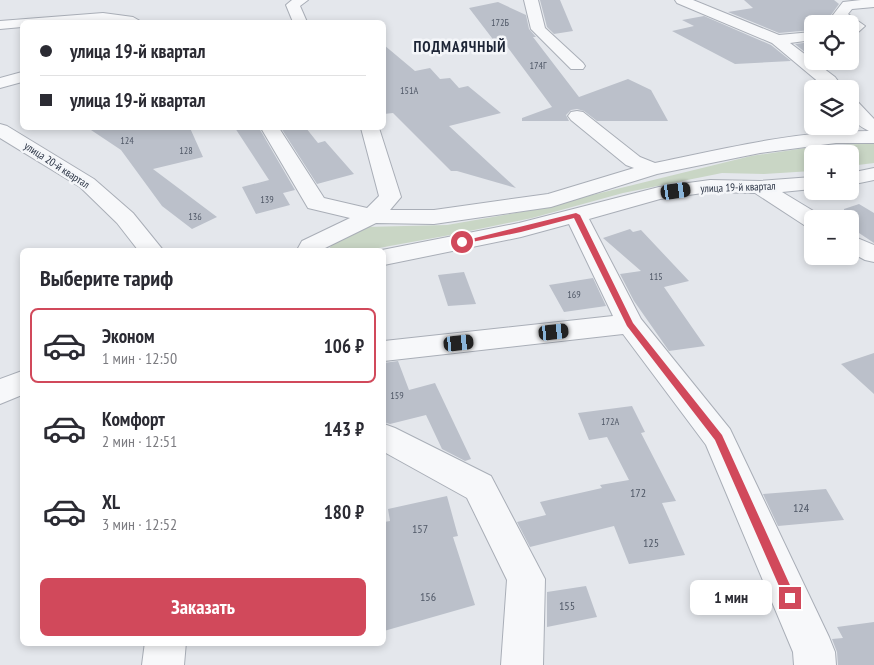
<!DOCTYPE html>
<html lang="ru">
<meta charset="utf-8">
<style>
body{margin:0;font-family:"PT Sans Narrow",sans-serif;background:#f7f7f7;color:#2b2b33;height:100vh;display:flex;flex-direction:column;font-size:19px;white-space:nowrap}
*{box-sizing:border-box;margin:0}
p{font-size:16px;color:#7c7c81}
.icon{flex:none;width:28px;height:28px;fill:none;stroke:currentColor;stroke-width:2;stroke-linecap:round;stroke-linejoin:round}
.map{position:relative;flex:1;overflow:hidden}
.details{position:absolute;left:20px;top:248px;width:366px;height:398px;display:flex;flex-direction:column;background:#fff;border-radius:8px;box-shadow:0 2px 8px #0003}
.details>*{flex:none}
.guide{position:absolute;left:20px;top:20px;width:366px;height:110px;border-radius:8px;box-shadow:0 2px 8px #0003;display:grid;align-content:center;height:110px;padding:0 20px;background:#fff}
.fabs{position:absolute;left:804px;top:15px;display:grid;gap:10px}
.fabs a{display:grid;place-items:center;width:55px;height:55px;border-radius:8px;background:#fff;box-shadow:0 2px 8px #0003;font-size:25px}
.end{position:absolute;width:22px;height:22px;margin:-11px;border:6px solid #d1495b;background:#fff;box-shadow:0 0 0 2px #fff}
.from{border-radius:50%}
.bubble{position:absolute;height:35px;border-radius:8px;background:#fff;box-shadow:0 2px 8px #0003;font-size:16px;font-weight:700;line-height:35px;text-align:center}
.car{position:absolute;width:15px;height:30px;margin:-15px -8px;border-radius:6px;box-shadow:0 0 4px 1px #0007;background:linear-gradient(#222 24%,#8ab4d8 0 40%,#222 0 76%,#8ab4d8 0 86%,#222 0)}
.guide b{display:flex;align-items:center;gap:18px;height:48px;font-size:19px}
.guide b+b{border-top:1px solid #e1e1e2}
.guide i{width:12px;height:12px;background:#2b2b33}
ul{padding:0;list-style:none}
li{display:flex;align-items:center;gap:15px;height:75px;margin:0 10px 8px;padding:0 10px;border:2px solid transparent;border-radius:8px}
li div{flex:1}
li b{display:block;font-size:19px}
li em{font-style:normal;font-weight:700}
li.selected{border-color:#d1495b}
li>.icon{width:45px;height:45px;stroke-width:1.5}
h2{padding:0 20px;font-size:22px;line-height:60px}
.action{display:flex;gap:10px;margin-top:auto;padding:10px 20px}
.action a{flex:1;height:58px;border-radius:8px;background:#d1495b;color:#fff;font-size:20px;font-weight:700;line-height:58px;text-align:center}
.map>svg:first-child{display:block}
.green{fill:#c9d6c5}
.building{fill:#bbc0ca}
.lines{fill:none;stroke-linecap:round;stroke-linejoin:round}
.minor-casing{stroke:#a9aeb7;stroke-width:2}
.minor{fill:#f7f8fa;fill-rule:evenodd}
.route{fill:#d1495b}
.labels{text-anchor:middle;stroke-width:5;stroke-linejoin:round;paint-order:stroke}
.number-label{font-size:10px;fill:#4f5766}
.far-street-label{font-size:11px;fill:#2b3445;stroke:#f4f6f9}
.near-number-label{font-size:12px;fill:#4f5766}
.far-district-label{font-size:15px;font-weight:bold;letter-spacing:1px;fill:#1d2536;stroke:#f4f6f9}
</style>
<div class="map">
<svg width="874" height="665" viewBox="0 0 874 665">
<rect width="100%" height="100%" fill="#e4e7ec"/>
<path class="green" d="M874,143V163L850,166V154H812V171L764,174L722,173L623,193L532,218L450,235L368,250H328L332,245L364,227L447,225L527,211L751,156L812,147Z"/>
<path class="building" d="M540,0H560L573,31L554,34L547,27Z
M744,0H834L839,4L831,15L842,24H805L812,30L779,33L728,12L753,8Z
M498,2L526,15L529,29L536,37H533L579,97L628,79L651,90L668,121H597L584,111L577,109L571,110L566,115L569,121H522V118L552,107L503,41L495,42L469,8Z
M704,16L771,45L791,61L735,64L672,31L694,26L682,20Z
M812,42V58L795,44Z
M384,45L415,71L430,68L440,79L450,78L459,88L468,86L501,113L449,126L516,188L457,171H451L393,113L384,114Z
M88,128H190L203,157L153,169L217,217L192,229L162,206L121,150Z
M235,128H259L295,190L283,193L290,205L256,214L242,187L269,180Z
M281,128H306L318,143L325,141L354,174L317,184Z
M859,204L874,213V243L850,227V219H844V209Z
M630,229L633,232L641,230L689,281L664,287L705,346L669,351L634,301L620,274L641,271L603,238Z
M464,272L476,304L448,306L438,275Z
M593,278L606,306L564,312L549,285Z
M874,353V394L841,364Z
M398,361L409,390L435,383L471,459L465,461L442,449L426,415L390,424L384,422V363Z
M632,406L645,432L641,433L676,501L662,503L685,555L629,564L614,526L530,547L517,522L546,515L540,502L602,488L600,485L629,480L607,437L589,440L578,413Z
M826,489L844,520L778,526L763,494Z
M447,496L458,536L453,537L475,605L384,631V522L390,521L388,509Z
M586,586L597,617L547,627V592Z
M874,622V665H838L837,652L832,639L843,638L837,627Z"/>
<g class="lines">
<g class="minor-casing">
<path id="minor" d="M292,0H308L300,6L307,22H293L286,5Z
M524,0H538L545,28L583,63L585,66L583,69H571L531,29Z
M675,0H693L779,35L812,32V40L790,43L835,77L844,89H827L772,43L677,3Z
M861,0H874V7L852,9L848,14L865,26L855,35L850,36V24H845L833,15L843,2Z
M103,13L133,17L140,21L22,22V27L0,29V21Z
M22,72V82L0,88V78Z
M850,99L856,100L874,119V143H836L760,153L657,174L551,207L434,224L376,223L321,250H297L302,241L350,218L308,208L261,128H279L324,198L367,208L379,196L361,128H379L401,197L390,210H434L548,194L634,168L626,165L571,120L568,116L571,112L577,111L583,112L640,157L655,163C726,148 796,131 869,131C851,122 850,117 850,99Z
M0,124L7,126L94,179L133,213L163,250H138L117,223L80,187L0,138Z
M874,168V180L850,185V173Z
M812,177V189L782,192L820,215L822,219H812V227L804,225L755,193L710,192L660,199L589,219L641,319L730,429L829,637L835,652L836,665H794L793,652L706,445L623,334L384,361V341L613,316L569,224L521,237L384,265V250H382L519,223L659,187L710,180L760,181Z
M850,235L874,245V262L865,260L850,252Z
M22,371V395L0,404V379Z
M384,424L395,428L491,476L545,579L543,665H501L507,580L467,498L384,452Z
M145,642H186L184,665H142Z"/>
</g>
<use href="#minor" class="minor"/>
</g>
<path class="route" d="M576,213L580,215L633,323L722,435L794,594L796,598L794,602L790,604L786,602L715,440L627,326L574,218L521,232L462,244L459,242Z"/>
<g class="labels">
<g class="number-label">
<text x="500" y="26">172Б</text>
<text x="538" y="69">174Г</text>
<text x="409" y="94">151А</text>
<text x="127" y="144">124</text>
<text x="186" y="154">128</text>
<text x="267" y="203">139</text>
<text x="195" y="220">136</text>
<text x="656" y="280">115</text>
<text x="574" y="298">169</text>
<text x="397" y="399">159</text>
<text x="610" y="425">172А</text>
</g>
<g class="far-street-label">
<text transform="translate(57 165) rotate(33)" y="4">улица 20-й квартал</text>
<text transform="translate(738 187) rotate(-2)" y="4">улица 19-й квартал</text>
</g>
<g class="near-number-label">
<text x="638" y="497">172</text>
<text x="801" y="512">124</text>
<text x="420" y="533">157</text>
<text x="651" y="547">125</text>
<text x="428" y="601">156</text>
<text x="567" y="610">155</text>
</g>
<g class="far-district-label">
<text x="460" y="52">ПОДМАЯЧНЫЙ</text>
</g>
</g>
</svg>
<div class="fabs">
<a><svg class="icon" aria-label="locate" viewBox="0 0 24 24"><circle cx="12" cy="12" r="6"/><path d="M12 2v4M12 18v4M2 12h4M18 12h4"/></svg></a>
<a><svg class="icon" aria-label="layers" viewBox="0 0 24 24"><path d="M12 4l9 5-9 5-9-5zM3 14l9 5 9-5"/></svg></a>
<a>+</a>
<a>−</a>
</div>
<i class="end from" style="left:462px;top:242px"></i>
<i class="end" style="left:790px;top:598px"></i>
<div class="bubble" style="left:690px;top:580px;width:82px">1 мин</div>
<i class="car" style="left:676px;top:191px;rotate:82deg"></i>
<i class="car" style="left:554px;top:332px;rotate:84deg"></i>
<i class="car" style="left:459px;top:343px;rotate:84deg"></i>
<div class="guide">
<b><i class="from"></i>улица 19-й квартал</b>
<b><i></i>улица 19-й квартал</b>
</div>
<section class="details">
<h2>Выберите тариф</h2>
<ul>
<li class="selected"><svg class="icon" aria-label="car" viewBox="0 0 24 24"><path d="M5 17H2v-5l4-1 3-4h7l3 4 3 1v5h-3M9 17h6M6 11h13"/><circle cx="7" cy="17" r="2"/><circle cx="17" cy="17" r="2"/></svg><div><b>Эконом</b><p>1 мин · 12:50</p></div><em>106 ₽</em></li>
<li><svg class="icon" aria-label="car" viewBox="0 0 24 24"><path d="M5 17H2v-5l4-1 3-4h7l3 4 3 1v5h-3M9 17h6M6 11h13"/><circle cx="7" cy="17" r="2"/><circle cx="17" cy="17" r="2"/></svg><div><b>Комфорт</b><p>2 мин · 12:51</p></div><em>143 ₽</em></li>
<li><svg class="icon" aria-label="car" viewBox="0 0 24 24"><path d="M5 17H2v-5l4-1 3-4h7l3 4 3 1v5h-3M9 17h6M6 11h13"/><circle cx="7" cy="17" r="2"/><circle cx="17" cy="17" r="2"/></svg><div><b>XL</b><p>3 мин · 12:52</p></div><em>180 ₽</em></li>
</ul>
<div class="action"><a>Заказать</a></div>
</section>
</div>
